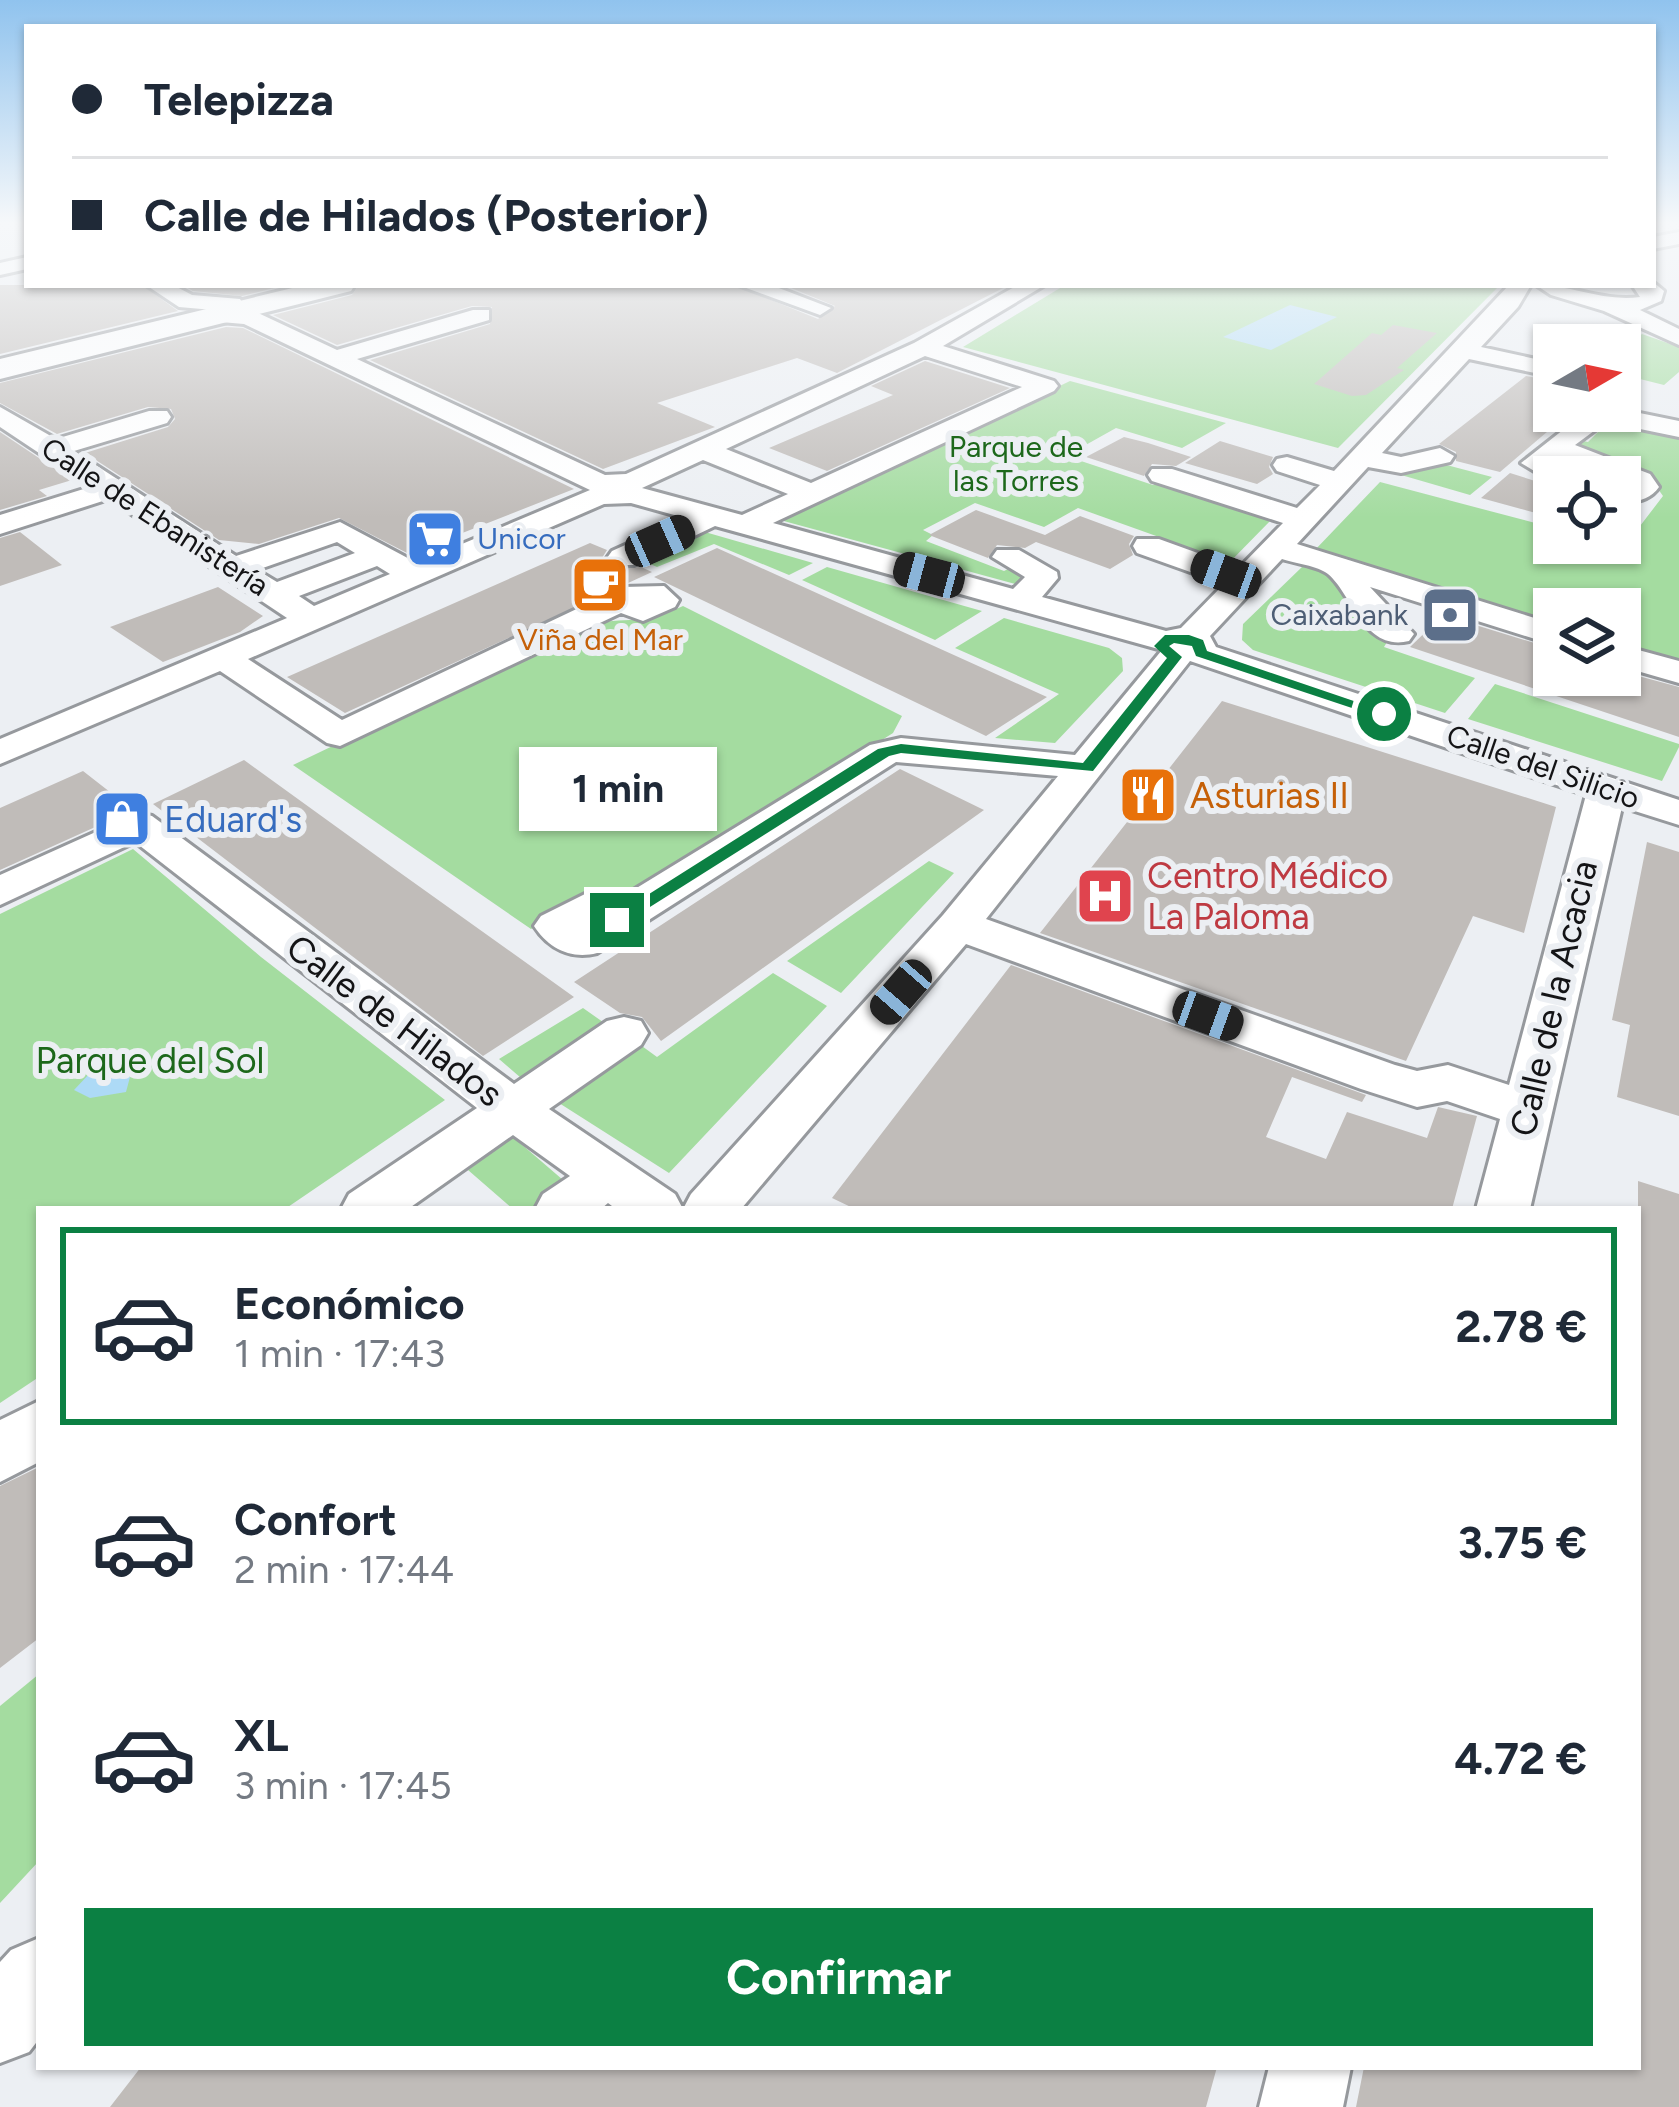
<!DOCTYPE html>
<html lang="es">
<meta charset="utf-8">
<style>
body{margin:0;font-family:Figtree,sans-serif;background:#f6f6f7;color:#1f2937;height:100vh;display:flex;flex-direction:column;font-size:45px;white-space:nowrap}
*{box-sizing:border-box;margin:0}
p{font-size:39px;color:#747a83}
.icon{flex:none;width:66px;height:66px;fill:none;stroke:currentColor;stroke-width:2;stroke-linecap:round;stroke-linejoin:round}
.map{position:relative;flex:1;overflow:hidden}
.drawer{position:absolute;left:36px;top:1206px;width:1605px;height:864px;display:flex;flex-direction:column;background:#fff;border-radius:0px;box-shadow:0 3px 9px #0004}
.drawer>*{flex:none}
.top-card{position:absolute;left:24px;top:24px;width:1632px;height:264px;border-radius:0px;box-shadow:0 3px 9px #0004;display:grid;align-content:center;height:264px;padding:0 48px;background:#fff}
.needle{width:78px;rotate:81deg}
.controls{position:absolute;left:1533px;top:324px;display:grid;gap:24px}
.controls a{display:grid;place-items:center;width:108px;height:108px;border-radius:0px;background:#fff;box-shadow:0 3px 9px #0004;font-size:60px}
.end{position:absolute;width:54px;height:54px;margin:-27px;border:15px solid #0b8043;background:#fff;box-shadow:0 0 0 6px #fff}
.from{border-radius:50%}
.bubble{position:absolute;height:84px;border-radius:0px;background:#fff;box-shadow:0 3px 9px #0004;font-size:39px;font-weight:700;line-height:84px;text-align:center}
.car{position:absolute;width:36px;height:72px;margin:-36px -18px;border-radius:15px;box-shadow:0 0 9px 3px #0007;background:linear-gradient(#222 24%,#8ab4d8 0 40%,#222 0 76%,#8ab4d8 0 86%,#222 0)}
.top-card b{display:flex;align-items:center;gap:42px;height:114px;font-size:45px}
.top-card b+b{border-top:3px solid #e0e1e3}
.top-card i{width:30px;height:30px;background:#1f2937}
ul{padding:21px 0 0;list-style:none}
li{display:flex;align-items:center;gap:36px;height:198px;margin:0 24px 18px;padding:0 24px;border:6px solid transparent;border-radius:0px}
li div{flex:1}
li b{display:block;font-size:45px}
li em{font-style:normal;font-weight:700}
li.active{border-color:#0b8043}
li>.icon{width:108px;height:108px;stroke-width:1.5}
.button{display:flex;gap:24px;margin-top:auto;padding:24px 48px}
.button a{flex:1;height:138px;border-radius:0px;background:#0b8043;color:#fff;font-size:48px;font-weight:700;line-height:138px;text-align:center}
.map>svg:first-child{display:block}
.green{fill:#a4dca0}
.water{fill:#addaf6}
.building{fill:#c0bcb9}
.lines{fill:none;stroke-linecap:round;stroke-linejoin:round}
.minor-casing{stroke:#96999d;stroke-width:6}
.major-casing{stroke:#96999d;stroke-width:6}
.minor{fill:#fff;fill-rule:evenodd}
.major{fill:#fff;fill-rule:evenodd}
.route{fill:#0b8043}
.labels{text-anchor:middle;stroke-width:12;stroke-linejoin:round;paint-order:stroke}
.far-park-label{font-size:30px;fill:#1d681b;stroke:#eceff3}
.far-street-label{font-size:30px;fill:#141416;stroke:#eceff3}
.far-shop-label{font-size:30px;fill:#366cbe;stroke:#eceff3;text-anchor:start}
.far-service-label{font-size:30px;fill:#4e5e75;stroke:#eceff3;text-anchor:end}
.far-food-label{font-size:30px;fill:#c56008;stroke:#eceff3}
.food-label{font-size:36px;fill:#c56008;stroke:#eceff3;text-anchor:start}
.shop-label{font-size:36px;fill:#366cbe;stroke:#eceff3;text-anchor:start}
.health-label{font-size:36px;fill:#be3a42;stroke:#eceff3;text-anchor:start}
.street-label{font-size:36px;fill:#141416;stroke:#eceff3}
.park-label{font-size:36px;fill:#1d681b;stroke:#eceff3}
</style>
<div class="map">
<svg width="1679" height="2107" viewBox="0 0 1679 2107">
<rect width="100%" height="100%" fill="#eceff3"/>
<path class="green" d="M1065,285H1500L1338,448L963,347Z
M1642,334L1679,347V372L1664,385L1620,374V351Z
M1070,381L1226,423L1182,448L1116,428L1066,456L1153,485L1164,480L1274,517L1223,569L1153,543L1159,537L1078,508L1044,527L975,503L923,530L933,535L926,541L1004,571L1014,566L1029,571L1023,586L780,520Z
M1607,423L1679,438V665L1620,647V609H1554V626L1314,551L1380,482L1554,528V543L1624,547L1663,496L1651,479L1571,446L1579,440L1588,442Z
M1439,463L1492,477L1470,495L1384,470Z
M698,530L813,563L789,575L714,544L657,567L637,558Z
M1303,566L1333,574L1390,637L1384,647L1475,678L1445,713L1253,650L1242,640L1243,624Z
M827,567L982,611L935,640L802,580Z
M683,606L902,716L893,733L625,903L598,888L531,929L293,765L579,628C622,613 637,629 683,606Z
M1004,618L1109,648L1122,658L1123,671L1055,743L995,738L1059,694L955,648Z
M1495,684L1679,744V747L1662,781L1468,719Z
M133,849L261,957L445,1100L285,1209H39V1377L0,1403V914Z
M929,861L954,873L841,993L787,961Z
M773,973L827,1006L669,1173L559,1103L635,1041L657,1057Z
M583,1008L610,1027L528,1084L499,1059Z
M513,1137L570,1186L539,1209H513L468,1170Z
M39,1674V1861L0,1903V1706Z"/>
<path class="water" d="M1290,305L1337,317L1271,350L1223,337Z
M112,1069L130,1077L126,1092L90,1098L74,1090L91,1072Z"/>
<path class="building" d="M0,285H142L178,311L0,354Z
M183,285H286L242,296L193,291Z
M359,285H734L818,319L835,306L784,285H1009L837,373L797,358L657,403L715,427L603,469L370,360L490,324L492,307L472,306L337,345L273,315L352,295Z
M1393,325L1437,333L1397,368L1404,370L1366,395L1352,396L1314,384L1372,333L1381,335Z
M226,327L243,328L574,489L409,554L339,518L259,544L219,540L85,453L168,427L175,419L171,409L148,407L57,434L0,403V383Z
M925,361L1010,388L827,471L769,448L893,395L871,386Z
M1526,376L1554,381V426L1500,472L1456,461V452L1439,444Z
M0,432L72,480L39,490L47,496L0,510Z
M1124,437L1148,443L1191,457L1176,466L1152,464L1144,476L1086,457Z
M1220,441L1273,457L1269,467L1273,474L1257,484L1185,463Z
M1510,473L1554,487V518L1481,498Z
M976,510L1045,535L1080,516L1134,536L1129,544L1133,555L1110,569L1036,542L1025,548L997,545L988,558L929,535Z
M20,532L62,565L0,586V538Z
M590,543L607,550L602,558L612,569L641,567L652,572L345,713L287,677Z
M717,548L872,618L1047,697L986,736L654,577Z
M218,587L263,616L240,632L163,662L110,627Z
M1443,615L1554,649V675H1620V671L1679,687V737L1410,647Z
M1222,701L1556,807L1524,933L1473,916L1406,1061L1040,933Z
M244,760L392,867L574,997L483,1056L153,804Z
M900,769L984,810L661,1041L642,1017L620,1013L574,982Z
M83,771L133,810L0,870V808Z
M1647,842L1679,852V1116L1617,1097L1630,1025L1612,1020Z
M1011,965L1366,1095L1362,1102L1292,1077L1266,1137L1326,1159L1347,1112L1427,1138L1438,1107L1477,1116L1452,1209H855L832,1198Z
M1638,1181L1679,1194V2107H1356L1364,2067H1638Z
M39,1467V1638L0,1668V1486Z
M141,2067H1217L1206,2107H110Z"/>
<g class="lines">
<g class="minor-casing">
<path id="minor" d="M1679,232V244L1653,249V237Z
M27,257V269L0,275V263Z
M1653,282L1664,291L1661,301L1640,310L1679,329V345L1604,311L1551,295L1536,285C1572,285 1603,302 1640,297L1632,285Z
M146,285H173L192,295L240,299L243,304L236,310L256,312L337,350L473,310H489V320L357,359L605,475L626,474L914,343L1018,285H1045L943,346L1054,381L1058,386L1054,391L773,523L1013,589L1025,577L992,557L997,550H1019L1057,572L1058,578L1042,597L1166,631L1181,628L1224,584L1137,553L1133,546L1137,539H1159L1239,568L1283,523L1152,481L1148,475L1152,469H1172L1297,508L1320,485L1277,471L1273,465L1277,459L1287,457L1334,471L1509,285H1531L1518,307L1481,347L1554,363V377L1469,359L1382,453L1401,457L1440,448L1454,456L1450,462L1401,473L1368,467L1297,544L1554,624V645L1370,587L1414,634L1409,641C1364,652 1352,594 1328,574C1318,566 1294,563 1282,559L1210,636L1216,647L1679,800V825L1622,807L1530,1209H1476L1500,1119L1447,1101L1417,1107L1361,1089L966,944L741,1209H683L691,1194L943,915L1058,776L896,762L597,953C571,960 548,948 534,926L541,916L593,890L617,900L870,745L901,738L1075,755L1162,650L715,526L634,565H612L607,558L612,551L685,518L631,503L604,504L248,659L342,720L623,587L664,586L679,600L675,607L643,621L621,613L340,746L327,743L220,671L0,764V739L287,618L109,499L0,534V515L90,487L0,427V407L56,439L149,411H167L171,417L167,423L74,451L236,556L340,522L417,563L590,490L244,324L209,321L205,316L213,310L179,307ZM925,356L1022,387L811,483L726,449ZM703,460L788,494L742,515L642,488ZM337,542L355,553L277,582L257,570ZM377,566L390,574L314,606L299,596ZM1190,661L1586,795L1509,1085L1448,1065L1417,1071L1395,1065L986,919Z
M738,285H771L831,308L820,315Z
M1620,409L1679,421V437L1606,422L1575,445L1650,474L1659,487C1650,500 1635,503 1620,501V483L1625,484L1620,477H1607L1558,458L1554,462L1577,477H1554V483L1521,463L1587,411Z
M1620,645L1679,661V683L1620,666Z
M138,813L152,816L514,1084L607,1021L624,1017L641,1021L648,1033L641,1045L549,1109L675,1194L683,1209H616L608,1203L601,1209H535L543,1194L570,1176L513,1135L408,1209H341L349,1194L477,1108L135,842L0,905V875Z
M39,1401V1462L0,1482V1420Z
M39,1938V2039L29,2052L0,2063V1962L11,1950Z
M1269,2067H1351L1343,2107H1259Z"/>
</g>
<g class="major-casing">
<path id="major" d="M305,285H355L351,291L0,379V359Z"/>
</g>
<use href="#minor" class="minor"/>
<use href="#major" class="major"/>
</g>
<linearGradient id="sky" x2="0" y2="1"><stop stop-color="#90c3ee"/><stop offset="0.43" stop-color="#f6f8fa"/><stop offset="1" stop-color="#f6f8fa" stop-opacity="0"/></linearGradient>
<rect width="1679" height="518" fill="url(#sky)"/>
<path class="route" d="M1165,635H1189L1203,640L1207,651L1392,714L1379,717L1196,656L1192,646L1174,643L1169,646L1182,657L1093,771L901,753L889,756L623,924L608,920L878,749L901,744L1083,763L1167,658L1154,646Z"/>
<defs>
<g id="supermarket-square" transform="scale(3)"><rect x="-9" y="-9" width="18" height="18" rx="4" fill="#3f7fe0" stroke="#eceff3"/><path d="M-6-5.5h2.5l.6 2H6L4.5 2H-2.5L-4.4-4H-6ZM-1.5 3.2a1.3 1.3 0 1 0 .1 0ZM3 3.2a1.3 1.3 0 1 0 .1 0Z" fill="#fff"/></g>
<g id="cafe-square" transform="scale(3)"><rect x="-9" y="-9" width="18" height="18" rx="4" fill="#e8710a" stroke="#eceff3"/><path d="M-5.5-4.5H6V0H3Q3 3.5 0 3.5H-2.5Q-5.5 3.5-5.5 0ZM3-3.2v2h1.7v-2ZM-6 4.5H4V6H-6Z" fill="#fff"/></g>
<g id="bank-square" transform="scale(3)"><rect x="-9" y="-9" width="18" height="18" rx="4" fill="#5c6f8a" stroke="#eceff3"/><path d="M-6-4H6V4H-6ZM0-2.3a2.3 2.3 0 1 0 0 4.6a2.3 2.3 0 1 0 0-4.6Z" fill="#fff"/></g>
<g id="restaurant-square" transform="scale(3)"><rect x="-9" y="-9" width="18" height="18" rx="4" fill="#e8710a" stroke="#eceff3"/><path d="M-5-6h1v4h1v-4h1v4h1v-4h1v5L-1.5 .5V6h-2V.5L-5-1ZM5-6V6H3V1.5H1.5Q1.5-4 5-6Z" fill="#fff"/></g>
<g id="shop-square" transform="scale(3)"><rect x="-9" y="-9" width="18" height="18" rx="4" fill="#3f7fe0" stroke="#eceff3"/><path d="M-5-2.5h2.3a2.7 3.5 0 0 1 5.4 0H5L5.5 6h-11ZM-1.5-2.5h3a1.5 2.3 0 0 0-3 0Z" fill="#fff"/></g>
<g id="hospital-square" transform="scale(3)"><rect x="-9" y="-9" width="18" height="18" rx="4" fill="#e0444e" stroke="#eceff3"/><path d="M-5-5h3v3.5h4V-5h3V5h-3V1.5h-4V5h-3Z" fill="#fff"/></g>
</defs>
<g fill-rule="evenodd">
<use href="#supermarket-square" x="435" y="539"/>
<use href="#cafe-square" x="600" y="585"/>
<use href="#bank-square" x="1450" y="615"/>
<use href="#restaurant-square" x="1148" y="795"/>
<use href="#shop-square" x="122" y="819"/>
<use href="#hospital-square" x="1105" y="896"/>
</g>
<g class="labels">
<g class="far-park-label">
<text x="1016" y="457">Parque de<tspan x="1016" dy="34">las Torres</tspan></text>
</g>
<g class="far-street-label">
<text transform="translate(155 517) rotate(33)" y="10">Calle de Ebanistería</text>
<text transform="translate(1543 767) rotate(19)" y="10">Calle del Silicio</text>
</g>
<g class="far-shop-label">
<text x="477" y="549">Unicor</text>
</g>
<g class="far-service-label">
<text x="1408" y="625">Caixabank</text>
</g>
<g class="far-food-label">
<text x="600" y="650">Viña del Mar</text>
</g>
<g class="food-label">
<text x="1190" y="808">Asturias II</text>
</g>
<g class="shop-label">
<text x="164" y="832">Eduard's</text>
</g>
<g class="health-label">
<text x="1147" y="888">Centro Médico<tspan x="1147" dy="41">La Paloma</tspan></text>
</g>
<g class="street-label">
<text transform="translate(1553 998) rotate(-77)" y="13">Calle de la Acacia</text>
<text transform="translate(395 1020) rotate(37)" y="13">Calle de Hilados</text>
</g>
<g class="park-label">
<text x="150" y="1073">Parque del Sol</text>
</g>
</g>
</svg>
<div class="controls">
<a><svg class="needle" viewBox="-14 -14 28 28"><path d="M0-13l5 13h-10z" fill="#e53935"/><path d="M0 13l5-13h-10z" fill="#747a83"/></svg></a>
<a><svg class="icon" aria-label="locate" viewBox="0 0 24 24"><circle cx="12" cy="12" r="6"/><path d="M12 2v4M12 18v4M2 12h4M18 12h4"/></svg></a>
<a><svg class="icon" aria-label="layers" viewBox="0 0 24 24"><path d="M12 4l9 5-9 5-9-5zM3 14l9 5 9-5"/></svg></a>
</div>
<i class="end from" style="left:1384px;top:714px"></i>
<i class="end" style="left:617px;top:920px"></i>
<div class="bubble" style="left:519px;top:747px;width:198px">1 min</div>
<i class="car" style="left:660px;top:541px;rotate:66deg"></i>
<i class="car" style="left:1226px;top:574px;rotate:290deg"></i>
<i class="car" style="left:929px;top:575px;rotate:285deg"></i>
<i class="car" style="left:901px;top:992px;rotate:221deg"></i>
<i class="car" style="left:1208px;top:1016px;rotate:110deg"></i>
<div class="top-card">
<b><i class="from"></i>Telepizza</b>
<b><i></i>Calle de Hilados (Posterior)</b>
</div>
<section class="drawer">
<ul>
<li class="active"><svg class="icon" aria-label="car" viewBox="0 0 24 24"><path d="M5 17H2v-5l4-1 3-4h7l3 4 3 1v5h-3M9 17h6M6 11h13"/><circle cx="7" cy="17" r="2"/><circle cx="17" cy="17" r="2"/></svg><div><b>Económico</b><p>1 min · 17:43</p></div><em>2.78 €</em></li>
<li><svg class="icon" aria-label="car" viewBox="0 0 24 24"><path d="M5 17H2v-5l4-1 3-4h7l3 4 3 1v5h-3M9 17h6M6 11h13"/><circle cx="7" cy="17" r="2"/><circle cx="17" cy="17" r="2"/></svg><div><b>Confort</b><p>2 min · 17:44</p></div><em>3.75 €</em></li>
<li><svg class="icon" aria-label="car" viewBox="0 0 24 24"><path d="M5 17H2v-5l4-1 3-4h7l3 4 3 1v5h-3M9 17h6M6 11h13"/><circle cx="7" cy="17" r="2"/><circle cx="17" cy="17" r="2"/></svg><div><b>XL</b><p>3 min · 17:45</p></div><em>4.72 €</em></li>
</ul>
<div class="button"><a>Confirmar</a></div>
</section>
</div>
